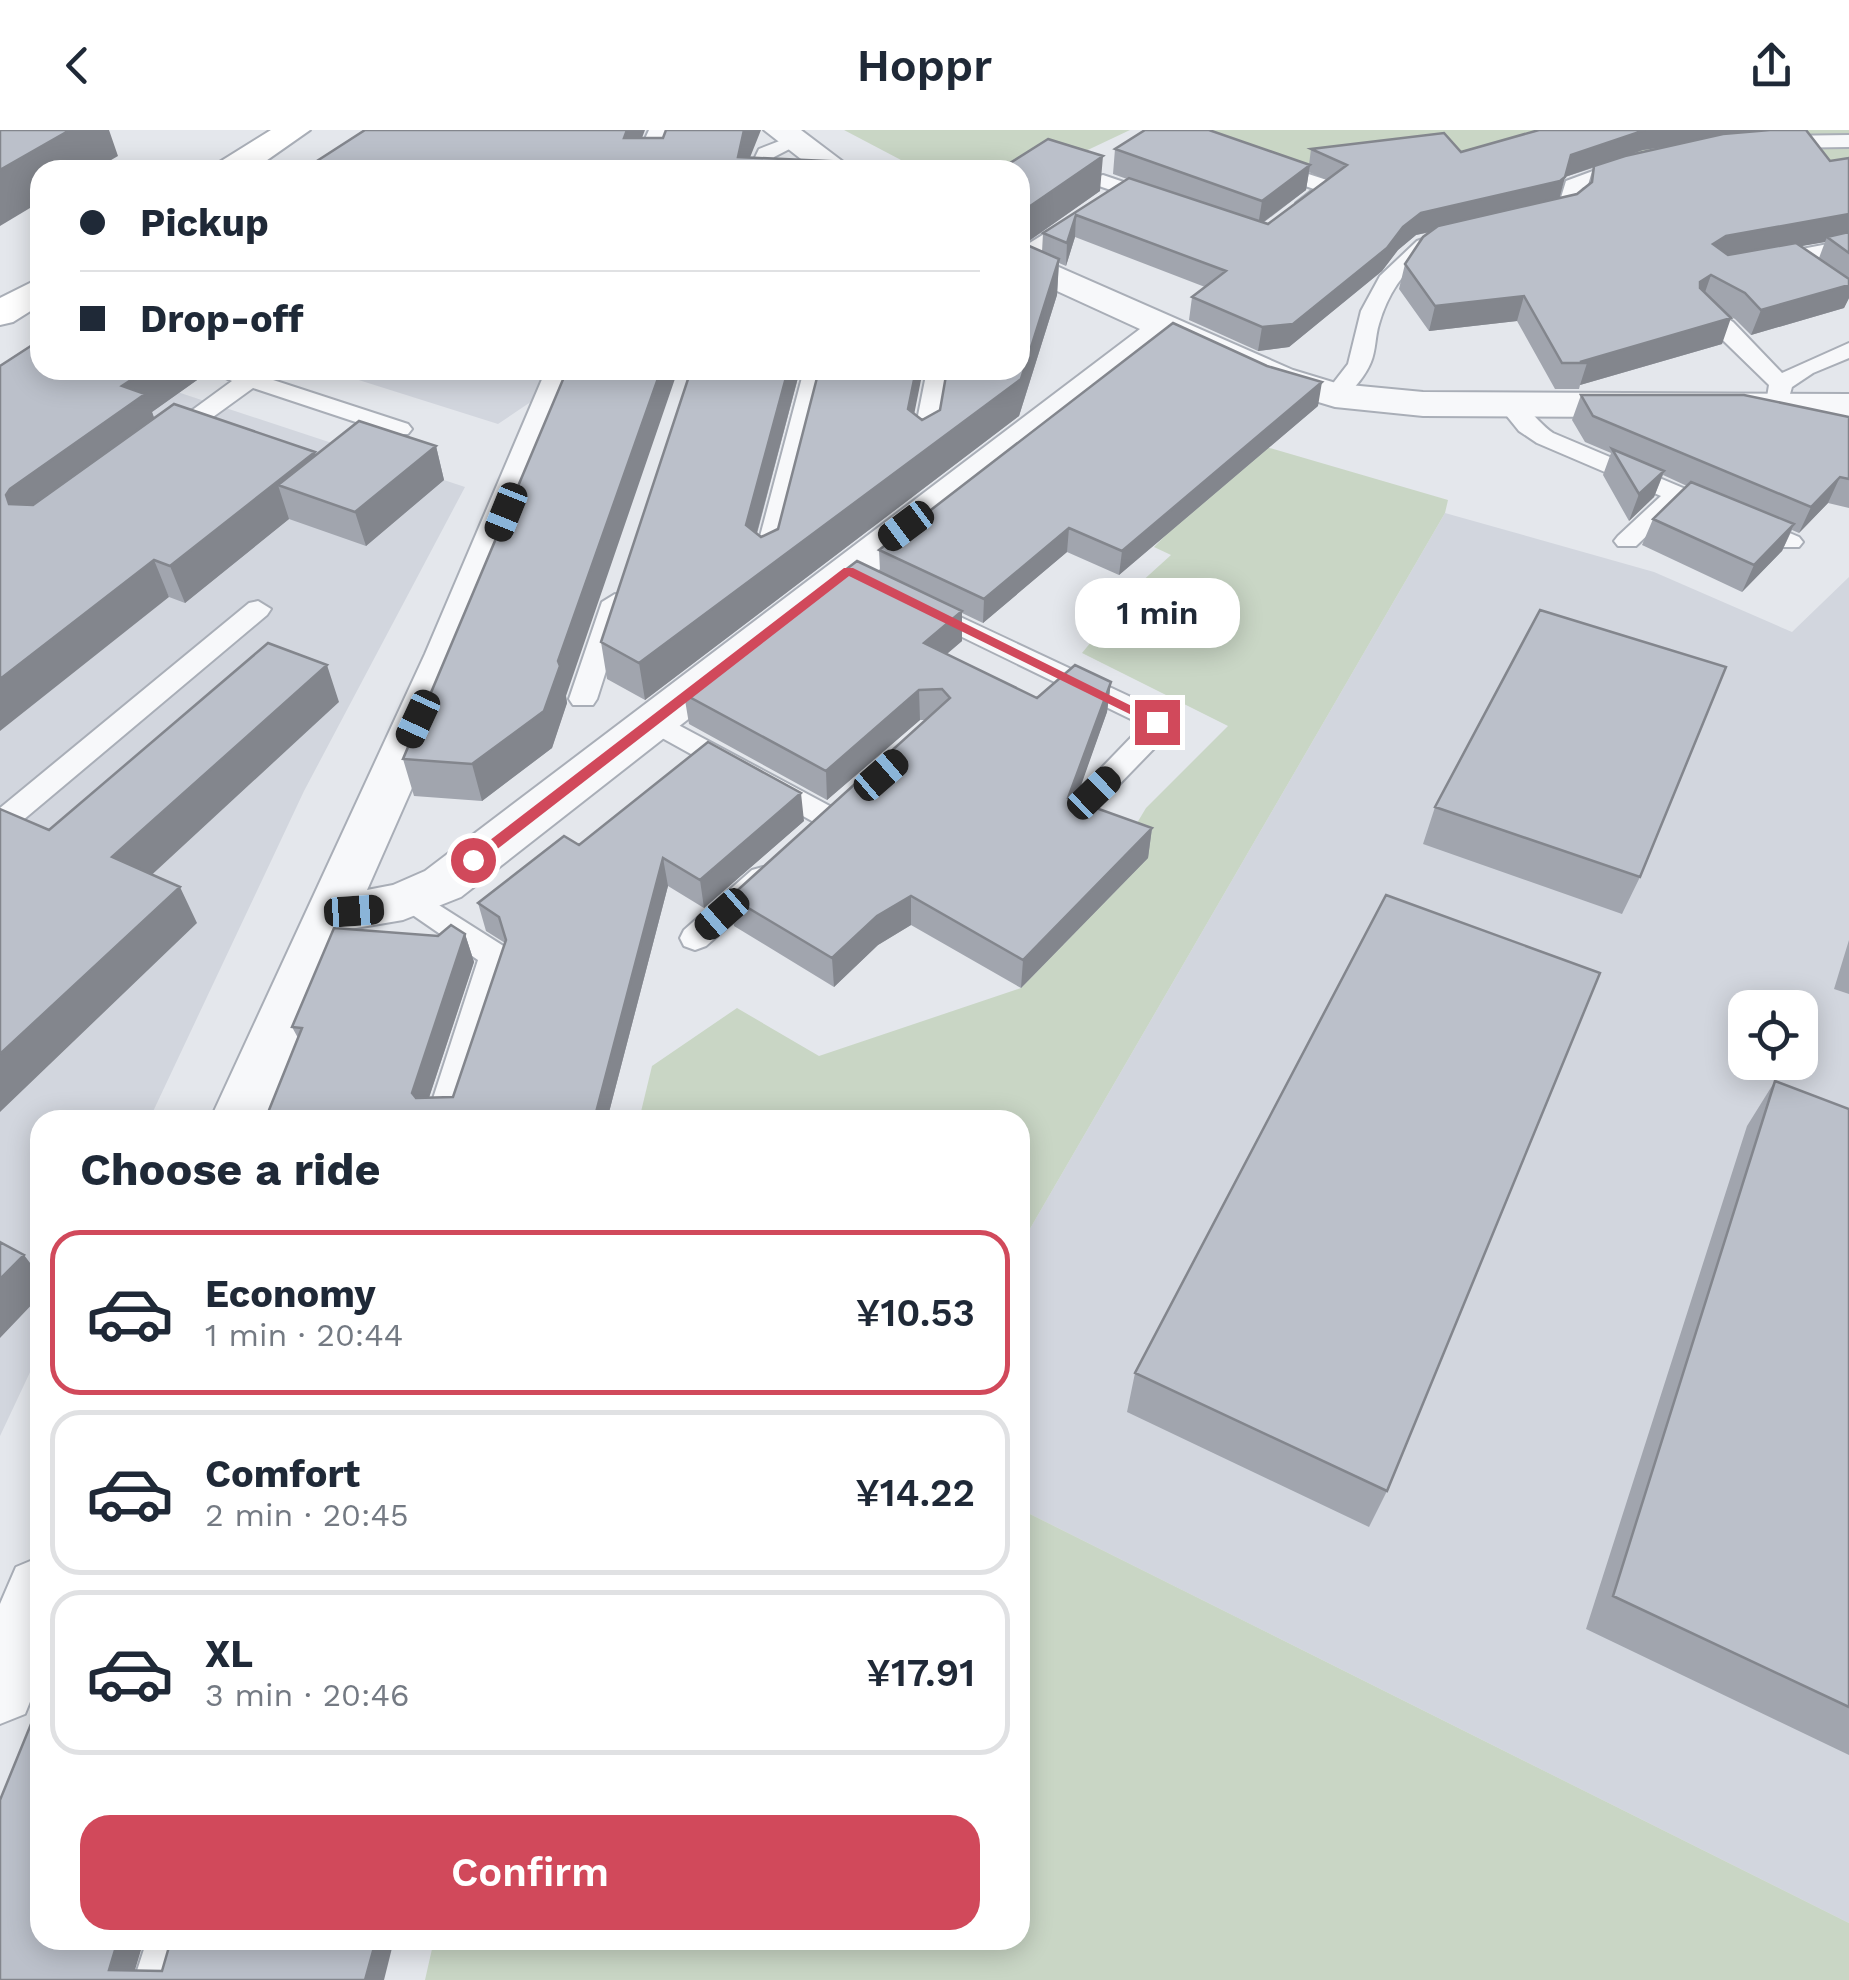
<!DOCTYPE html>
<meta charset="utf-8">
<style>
body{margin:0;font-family:"Work Sans",sans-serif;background:#f6f6f7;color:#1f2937;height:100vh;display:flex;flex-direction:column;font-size:38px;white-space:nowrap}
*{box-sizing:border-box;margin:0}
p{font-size:32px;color:#747a83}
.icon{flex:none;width:55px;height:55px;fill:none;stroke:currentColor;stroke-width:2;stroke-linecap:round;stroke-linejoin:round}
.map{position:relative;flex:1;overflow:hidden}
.sheet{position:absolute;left:30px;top:980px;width:1000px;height:840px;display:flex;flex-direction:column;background:#fff;border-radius:30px;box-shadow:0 5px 25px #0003}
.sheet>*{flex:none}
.hud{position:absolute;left:30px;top:30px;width:1000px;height:220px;border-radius:30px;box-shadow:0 5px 25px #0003;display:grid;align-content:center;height:220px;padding:0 50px;background:#fff}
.buttons{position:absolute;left:1728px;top:860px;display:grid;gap:20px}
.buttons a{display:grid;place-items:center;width:90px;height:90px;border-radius:20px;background:#fff;box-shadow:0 5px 25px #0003;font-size:50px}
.end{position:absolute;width:45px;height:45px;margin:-22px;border:12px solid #d1495b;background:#fff;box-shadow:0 0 0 5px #fff}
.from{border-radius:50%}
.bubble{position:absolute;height:70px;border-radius:30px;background:#fff;box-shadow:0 5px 25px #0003;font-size:32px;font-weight:600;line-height:70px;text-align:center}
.car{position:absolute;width:30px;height:60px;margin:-30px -15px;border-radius:12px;box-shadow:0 0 8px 2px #0007;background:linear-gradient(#222 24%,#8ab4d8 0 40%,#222 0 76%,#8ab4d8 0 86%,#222 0)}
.hud b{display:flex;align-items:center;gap:35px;height:95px;font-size:38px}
.hud b+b{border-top:2px solid #e0e1e3}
.hud i{width:25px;height:25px;background:#1f2937}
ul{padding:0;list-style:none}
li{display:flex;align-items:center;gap:30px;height:165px;margin:0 20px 15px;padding:0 30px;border:5px solid #e0e1e3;border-radius:30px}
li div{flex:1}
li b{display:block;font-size:38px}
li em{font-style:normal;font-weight:600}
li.current{border-color:#d1495b}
li>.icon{width:90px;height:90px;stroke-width:1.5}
h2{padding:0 50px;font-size:45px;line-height:120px}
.cta{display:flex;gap:20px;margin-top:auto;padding:20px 50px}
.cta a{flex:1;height:115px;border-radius:30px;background:#d1495b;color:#fff;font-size:40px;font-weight:600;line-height:115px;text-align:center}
header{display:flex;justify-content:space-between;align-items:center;height:130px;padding:0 50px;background:#fff;font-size:45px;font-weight:600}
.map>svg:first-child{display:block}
.built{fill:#d2d6de;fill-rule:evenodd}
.green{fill:#c9d6c5}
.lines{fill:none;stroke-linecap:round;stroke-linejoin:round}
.lane-casing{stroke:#a9aeb7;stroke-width:4}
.street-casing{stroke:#a9aeb7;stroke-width:4}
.secondary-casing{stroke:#a9aeb7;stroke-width:4}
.lane{fill:#f7f8fa;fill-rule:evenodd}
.street{fill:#f7f8fa;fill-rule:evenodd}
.secondary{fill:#fff;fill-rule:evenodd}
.wall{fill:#a1a5ae;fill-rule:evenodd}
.shaded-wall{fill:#83868d}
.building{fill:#bbc0ca;stroke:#83868d;stroke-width:2.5}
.route{fill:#d1495b}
</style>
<header><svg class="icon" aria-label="back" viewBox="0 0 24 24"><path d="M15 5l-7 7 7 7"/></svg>Hoppr<svg class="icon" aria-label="share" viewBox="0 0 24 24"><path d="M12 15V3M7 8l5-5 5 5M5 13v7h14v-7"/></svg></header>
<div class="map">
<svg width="1849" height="1850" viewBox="0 0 1849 1850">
<rect width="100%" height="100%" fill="#e4e7ec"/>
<path class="built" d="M40,240H111L465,357L304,661L149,990H40V1221L0,1306V263Z
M327,240H550L538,267L498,294Z
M1445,383L1654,442L1792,502L1849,447V1793L1020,1379V1116ZM1745,878H1800V932H1745Z"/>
<path class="green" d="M844,0H1130L1020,52V40H920Z
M1145,0H1849V45L1639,25L1602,3L1488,35L1352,36L1301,34Z
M1256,314L1448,370L1445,383L1020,1116V990H639L652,936L737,878L819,926L1021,858L1129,747L1131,703L1146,678L1228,596L1082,523L1139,454L1171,425L1154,417Z
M1020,1379L1849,1793V1850H425L434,1810H1020Z"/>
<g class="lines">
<g class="lane-casing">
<path id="lane" d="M795,5L805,11L774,27L769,40H749L759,19Z
M1849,5V17L1769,18L1759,12L1769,6Z
M1631,27L1638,29V37L1582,58L1575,82L1542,93L1532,87L1559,74L1566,51Z
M1265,30L1336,53L1339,57L1310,81H1296V73L1314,59L1258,40V32Z
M1103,45L1162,65L1165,69L1155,75L1096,55V47Z
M1078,83L1088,89L1085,93L1020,135V119Z
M1454,98L1464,104L1461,108C1419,120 1391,152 1379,194C1375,207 1376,220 1371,232C1365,247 1353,259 1343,270H1327L1324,265L1348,234L1361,181L1380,146L1417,111Z
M1849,110V122L1770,137L1759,131L1770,125Z
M1704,174L1733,192L1782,243L1849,213V228L1813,243L1792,257L1786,278H1770L1766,273L1769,255L1693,181Z
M209,240H274L267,248L408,294L412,299L408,304H392L253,258L177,313H161L157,308L161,303L232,251Z
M804,240H826L779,433L766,441L753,433Z
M927,240H949L936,316L924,323L912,316Z
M1510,268C1525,272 1539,294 1553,303L1799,407L1803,412L1799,417H1781L1680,374L1636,416H1618L1614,411L1618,406L1661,366L1537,313L1519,301L1498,275Z
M615,464L628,472L597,569L593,575H573L569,569L602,472Z
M924,470L1167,584L1170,602L1104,670H1084L1080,663L1084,656L1143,595L915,484L911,478L915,472Z
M258,471L271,479L267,485L10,701L0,704V678L249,473Z
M654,582L841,682L846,689L841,696L831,699L821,696L644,598L640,591L644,584Z
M763,737L774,740L778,748L774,756L706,816L695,820L684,816L680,808L684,800L752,740Z
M412,758L505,817L510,836L460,990H426L478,830L401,777L397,769L401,761Z
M147,1810H193L180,1850H134Z"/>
</g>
<g class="street-casing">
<path id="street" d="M649,0H681L665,40H631Z
M764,0H801L854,40H815Z
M1020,120L1293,240L1339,254L1423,262L1849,264V288L1423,286L1335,277L1265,256L1170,212L461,767L403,790L350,799L266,990H210L425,524L546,240H584L471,524L367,760L393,755L425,741L1140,199L1020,144Z
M40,1427V1547L25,1584L0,1594V1474L16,1437Z"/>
</g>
<g class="secondary-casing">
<path id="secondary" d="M271,0H310L253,40H213L218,33Z
M40,148V175L13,192L0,195V168Z"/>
</g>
<use href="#lane" class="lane"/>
<use href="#street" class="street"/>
<use href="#secondary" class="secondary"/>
</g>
<path class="wall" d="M1539,0L1830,31L1849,28V168L1844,178L1751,205L1735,189L1728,185L1722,214L1580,255L1579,259H1555L1517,191L1429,201L1399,159L1405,134L1431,102L1416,105L1398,120L1382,141L1289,217L1258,221L1189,190L1192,167L1205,157L1075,107L1066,136L1059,133L1057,165L1019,286L645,570L607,549L601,512L691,240H800L757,404L761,407L778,399L915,284L922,290L940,280L1020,40L1100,61L1025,114L1042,122L1043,103L1127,49L1113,44L1115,19L1309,35L1311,19L1461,22ZM1665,17L1629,25L1643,20ZM1593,38L1588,55L1577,64L1559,68L1565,47ZM1309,42L1327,50L1268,94L1263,93L1306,60ZM1825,112L1819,128L1801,116L1806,115Z
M40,210L207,243L152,282L154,288L316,325L436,316L444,350L366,416L289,389L185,473L169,467Z
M1581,265L1849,287V378L1828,373L1799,403L1792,400L1782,421L1742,462L1642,415L1653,389L1687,356L1663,345L1654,367L1629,391L1603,345L1611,323L1585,312L1572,290Z
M1318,276L1119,445L1067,422L983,493L962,483V511L947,524L1037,568L1111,552L1107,582L1075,670L1152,698L1148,728L1021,858L911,795L878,815L834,857L734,796L730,767L926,590H920L827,670L689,594L684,564L880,441L879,420Z
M566,566L567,573L552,618L482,671L414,666L403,629Z
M1435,677L1640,747L1622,784L1423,714Z
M804,691L704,778L668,756L607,990H265L298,908L292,897L438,806L465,804L474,832L429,967H453L505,813L486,801L478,773L579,715Z
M1849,810V864L1834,859Z
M1775,951L1849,979V1625L1586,1499L1747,996Z
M1135,1243L1387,1361L1369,1397L1127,1282Z"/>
<path class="shaded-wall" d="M70,0H109L118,26L94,40H40V72L0,96V40Z
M627,0H645L630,40L624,8Z
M744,0H761L745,40L738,27Z
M1645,0H1780L1643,20L1565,47L1559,70L1553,74L1416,105L1398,120L1382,141L1289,217L1258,221L1262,197L1421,83L1571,25Z
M1103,26L1100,61L1020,117V83Z
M1310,35L1306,60L1258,96L1262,71Z
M1849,84V108L1827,107L1825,112L1717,131L1713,114L1726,106Z
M1076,85L1075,107L1066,136L1067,113Z
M1059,129L1057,165L1019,286L645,570L639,533L1021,249Z
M1711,145L1702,171L1691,178L1700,152Z
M1849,155V168L1844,178L1751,205L1761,180Z
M1524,166L1517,191L1429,201L1435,176Z
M1731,188L1722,214L1580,255L1587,233L1580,232Z
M146,240H206L207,243L152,282L159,301L28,396L9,374L6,365L10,359L122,256Z
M661,240H678L566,566L567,573L552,618L482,671L472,634L558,531Z
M788,240H800L749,432L746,395Z
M916,240H923L908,315V279Z
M1322,252L1318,276L1119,445L1122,421Z
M436,316L444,350L366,416L355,382Z
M315,322L327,359L278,355L289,389L185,473L170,436Z
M1664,341L1654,367L1629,391L1639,364Z
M1840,347L1828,373L1799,403L1811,377Z
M1794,394L1782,421L1742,462L1754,435Z
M1069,398L1067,422L983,493L984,469Z
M154,430L169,467L0,601V549Z
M962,481V511L924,543V513Z
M327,535L339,572L131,764L112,727Z
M1111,552L1107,582L1066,698L1068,668Z
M919,560L920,590L827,670L826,641Z
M801,663L804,691L704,778L700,750Z
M1152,698L1148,728L1021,858L1023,830Z
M663,728L668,756L607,990H594Z
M180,757L197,793L0,982V924Z
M911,766V795L878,815L834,857L832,828L877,786Z
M465,804L474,832L422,989L412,963Z
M24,1125L40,1146V1166L0,1208V1149Z
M118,1810H144L132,1850L109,1840Z
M376,1810H394L384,1850H365Z"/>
<path class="building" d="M0,0H70L0,40Z
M365,0H627L624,8H663L666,0H744L738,27L848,32L846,40H303Z
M1145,0H1209L1310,35L1262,71L1115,19Z
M1539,0H1645L1571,25L1565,47L1560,51L1421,83L1403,97L1387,118L1293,194L1262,197L1192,167L1226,141L1076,85L1067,113L1043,103L1129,48L1268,94L1347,35L1311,19L1444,3L1461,22Z
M1770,0H1806L1830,31L1849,28V84L1726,106L1713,114L1728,125L1796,113L1849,149V155L1761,180L1745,163L1711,145L1700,152V158L1731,188L1580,232L1587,233H1562L1524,166L1435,176L1405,134L1423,107L1438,96L1577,64L1592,52L1594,36L1625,26L1723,4Z
M1048,9L1103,26L1020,83V40H999Z
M1849,102V123L1827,107Z
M1020,112L1059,129L1021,249L639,533L601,512L691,240H788L746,395L761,407L778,399L819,240H916L908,279L922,290L940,280L947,240H1020Z
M1173,193L1267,236L1322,252L1122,421L1069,398L984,469L879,420Z
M40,210V240H146L122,256L145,264L10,359L6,365L9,374L33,375L174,274L315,322L170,436L154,430L0,549V236Z
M567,240H661L558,531L560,536L544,581L472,634L403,629Z
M1581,265H1744L1849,287V349L1840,347L1811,377L1593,286Z
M359,291L436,316L355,382L278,355Z
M1612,319L1664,341L1639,364Z
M1691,352L1794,394L1754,435L1653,389Z
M857,431L962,481L924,513L1037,568L1075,535L1111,552L1068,668L1152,698L1023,830L911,766L877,786L832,828L730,767L950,568L942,559L919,560L826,641L684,564Z
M1540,480L1726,537L1640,747L1435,677Z
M268,513L327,535L112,727L180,757L0,924V679L49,700Z
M708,612L801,663L700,750L663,728L594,990H265L302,898L292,897L334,798L438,806L451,795L465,804L412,963L416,968L453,967L506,810L499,787L478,773L564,706L579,715Z
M1386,765L1600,843L1387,1361L1135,1243Z
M1775,951L1849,979V1577L1613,1466Z
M0,1112L24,1125L0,1149Z
M40,1572V1810H118L109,1840L162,1841L171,1810H376L365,1850H0V1670Z"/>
<path class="route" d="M844,438H853L1164,592L1152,595L849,446L478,734H468V727Z"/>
</svg>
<div class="buttons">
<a><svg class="icon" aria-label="locate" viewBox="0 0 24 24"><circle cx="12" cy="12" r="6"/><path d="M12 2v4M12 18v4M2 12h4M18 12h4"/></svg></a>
</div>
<i class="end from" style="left:473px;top:730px"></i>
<i class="end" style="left:1157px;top:592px"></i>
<div class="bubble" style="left:1075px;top:448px;width:165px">1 min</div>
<i class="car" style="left:506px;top:382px;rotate:202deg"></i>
<i class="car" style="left:906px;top:396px;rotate:233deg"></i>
<i class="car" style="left:418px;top:589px;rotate:205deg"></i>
<i class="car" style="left:881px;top:645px;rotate:49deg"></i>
<i class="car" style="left:1094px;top:663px;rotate:46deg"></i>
<i class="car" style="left:354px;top:781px;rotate:86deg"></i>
<i class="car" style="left:722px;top:784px;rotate:229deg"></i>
<div class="hud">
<b><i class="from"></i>Pickup</b>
<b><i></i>Drop-off</b>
</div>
<section class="sheet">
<h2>Choose a ride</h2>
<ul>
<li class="current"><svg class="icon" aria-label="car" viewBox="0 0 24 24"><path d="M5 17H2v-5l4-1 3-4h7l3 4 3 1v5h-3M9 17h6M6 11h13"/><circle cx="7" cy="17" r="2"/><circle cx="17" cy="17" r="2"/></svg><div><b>Economy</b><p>1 min · 20:44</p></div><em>¥10.53</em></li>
<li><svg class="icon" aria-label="car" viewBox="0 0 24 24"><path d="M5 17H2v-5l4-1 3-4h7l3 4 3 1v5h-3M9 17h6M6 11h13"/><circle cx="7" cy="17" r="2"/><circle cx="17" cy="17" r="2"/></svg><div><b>Comfort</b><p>2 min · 20:45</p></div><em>¥14.22</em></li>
<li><svg class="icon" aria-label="car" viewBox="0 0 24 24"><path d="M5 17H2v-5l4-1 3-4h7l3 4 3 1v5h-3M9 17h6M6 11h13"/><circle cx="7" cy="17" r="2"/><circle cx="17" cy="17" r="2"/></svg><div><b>XL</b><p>3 min · 20:46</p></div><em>¥17.91</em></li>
</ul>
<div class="cta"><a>Confirm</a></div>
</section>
</div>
